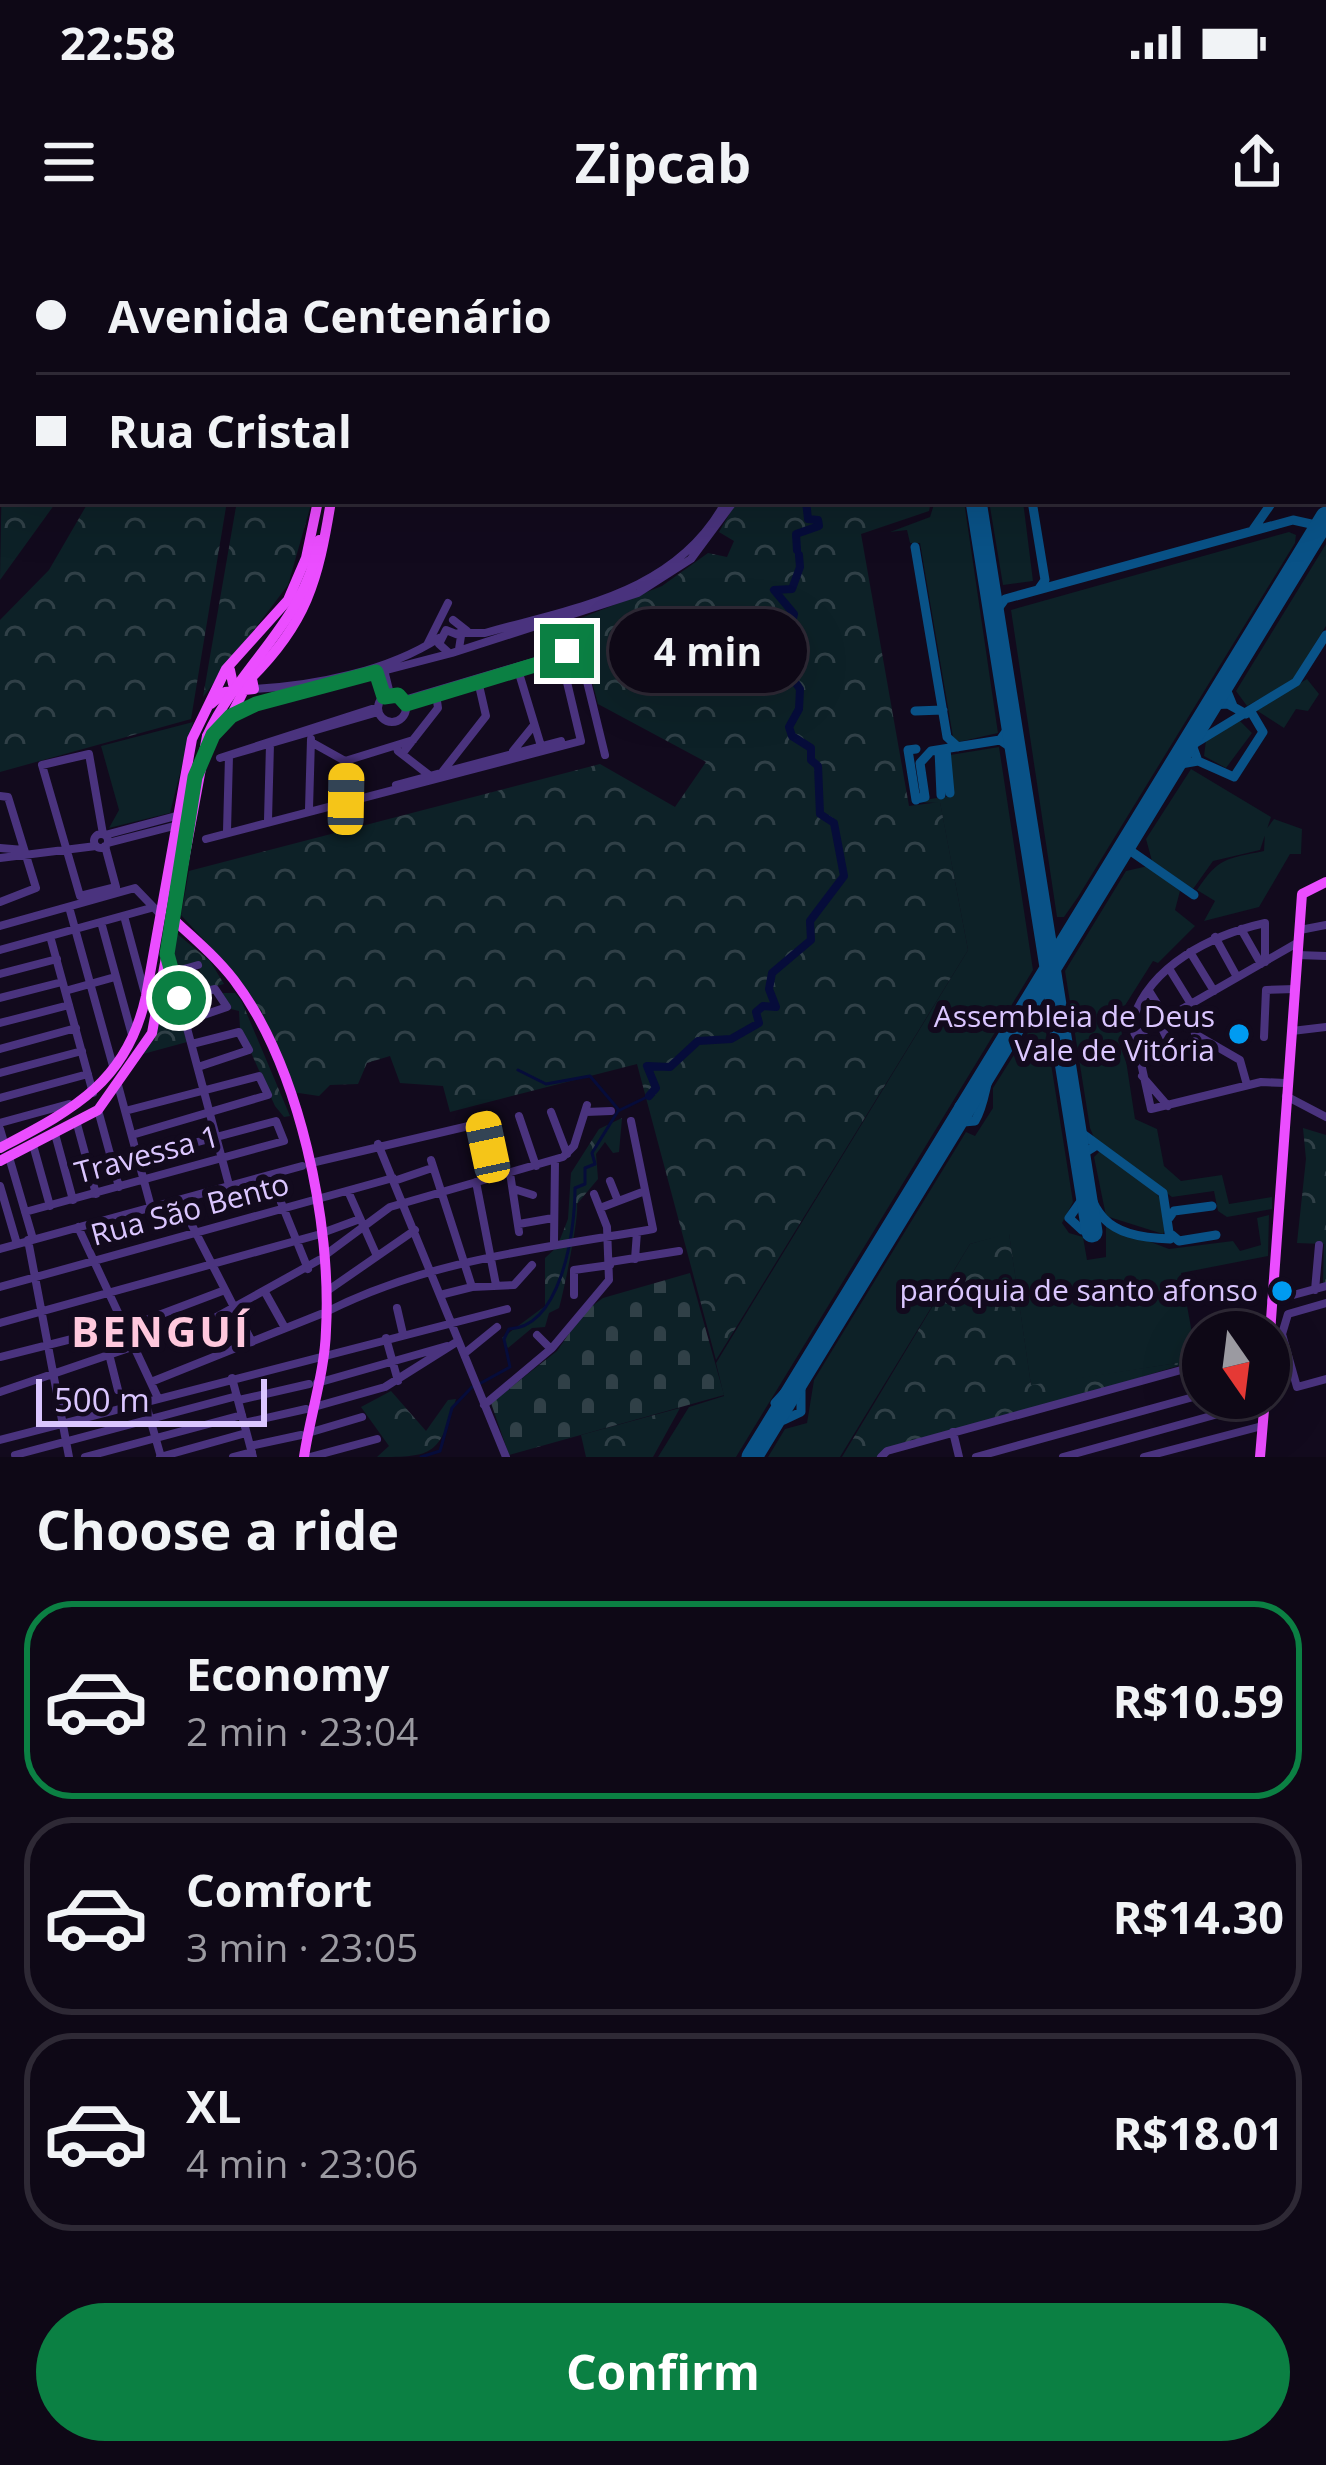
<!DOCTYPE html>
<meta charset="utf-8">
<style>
body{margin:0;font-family:"Open Sans",sans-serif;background:#1c1623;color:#f1f3f6;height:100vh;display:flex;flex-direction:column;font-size:45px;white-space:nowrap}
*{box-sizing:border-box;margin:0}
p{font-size:39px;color:#9b9aa1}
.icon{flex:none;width:66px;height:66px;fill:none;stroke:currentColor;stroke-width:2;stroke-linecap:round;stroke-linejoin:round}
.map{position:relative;height:1217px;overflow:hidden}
.details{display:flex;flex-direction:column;background:#0e0816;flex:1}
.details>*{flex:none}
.banner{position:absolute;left:0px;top:0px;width:1326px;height:264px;box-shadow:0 12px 48px #0002,0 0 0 3px #2e2935;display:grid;align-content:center;height:264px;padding:0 36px;background:#0e0816}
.needle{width:78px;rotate:166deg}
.buttons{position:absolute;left:1182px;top:1071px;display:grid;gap:24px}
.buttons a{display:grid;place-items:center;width:108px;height:108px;border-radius:50%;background:#0e0816;box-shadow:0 12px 48px #0002,0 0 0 3px #2e2935;font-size:60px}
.scale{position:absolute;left:36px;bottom:30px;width:231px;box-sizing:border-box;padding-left:12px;border:6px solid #dbc6ff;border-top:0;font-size:33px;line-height:42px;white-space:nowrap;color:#dbc6ff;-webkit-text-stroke:9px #120a1d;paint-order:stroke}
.end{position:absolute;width:54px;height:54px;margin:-27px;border:15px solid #0b8043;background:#fff;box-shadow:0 0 0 6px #fff}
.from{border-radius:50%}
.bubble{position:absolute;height:84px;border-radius:42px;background:#0e0816;box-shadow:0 12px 48px #0002,0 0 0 3px #2e2935;font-size:39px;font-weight:700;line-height:84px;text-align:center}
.car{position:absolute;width:36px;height:72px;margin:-36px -18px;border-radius:15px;box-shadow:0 0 9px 3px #0007;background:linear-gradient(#f5c518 24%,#345 0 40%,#f5c518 0 76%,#345 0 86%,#f5c518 0)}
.banner b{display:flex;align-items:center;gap:42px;height:114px;font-size:45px}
.banner b+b{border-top:3px solid #2e2935}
.banner i{width:30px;height:30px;background:#f1f3f6}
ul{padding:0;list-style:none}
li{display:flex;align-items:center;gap:36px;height:198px;margin:0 24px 18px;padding:0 12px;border:6px solid #2e2935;border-radius:48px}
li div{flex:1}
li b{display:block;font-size:45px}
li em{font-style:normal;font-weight:700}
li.on{border-color:#0b8043}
li>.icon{width:108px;height:108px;stroke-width:1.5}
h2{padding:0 36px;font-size:54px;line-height:144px}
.action{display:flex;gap:24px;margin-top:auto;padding:24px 36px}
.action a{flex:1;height:138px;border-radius:72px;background:#0b8043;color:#fff;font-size:48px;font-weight:700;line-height:138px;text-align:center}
.status{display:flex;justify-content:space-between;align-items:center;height:84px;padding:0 60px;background:#0e0816;direction:ltr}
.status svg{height:33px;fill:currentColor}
header{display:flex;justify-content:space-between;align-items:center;height:156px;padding:0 36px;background:#0e0816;font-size:54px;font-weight:700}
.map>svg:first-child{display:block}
.grass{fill:#0d2127}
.forest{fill:url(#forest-crowns)}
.cemetery{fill:url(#cemetery-stones)}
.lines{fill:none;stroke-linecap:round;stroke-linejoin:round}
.stream{stroke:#060c3a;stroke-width:3}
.river{stroke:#060c3a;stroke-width:8}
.taxiway{stroke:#095287;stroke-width:9}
.runway{stroke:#095287;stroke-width:21}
.minor{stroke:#4a337e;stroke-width:8}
.major{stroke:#eb4dff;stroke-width:10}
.major-bridge{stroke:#eb4dff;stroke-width:10}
.route{stroke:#0b8043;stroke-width:15}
.poi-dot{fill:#009bf1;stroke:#120a1d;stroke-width:4.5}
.labels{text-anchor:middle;stroke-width:12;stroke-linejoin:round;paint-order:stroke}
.poi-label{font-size:30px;fill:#dbc6ff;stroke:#120a1d;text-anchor:end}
.street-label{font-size:30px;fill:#dbc6ff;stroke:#120a1d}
.district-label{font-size:42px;font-weight:bold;letter-spacing:3px;fill:#ffc8dd;stroke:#120a1d}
</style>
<div class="status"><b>22:58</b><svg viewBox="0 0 49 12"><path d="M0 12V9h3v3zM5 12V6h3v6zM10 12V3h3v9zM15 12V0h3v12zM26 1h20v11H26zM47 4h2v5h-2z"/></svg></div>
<header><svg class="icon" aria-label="menu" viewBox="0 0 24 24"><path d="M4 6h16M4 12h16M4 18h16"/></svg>Zipcab<svg class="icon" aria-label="share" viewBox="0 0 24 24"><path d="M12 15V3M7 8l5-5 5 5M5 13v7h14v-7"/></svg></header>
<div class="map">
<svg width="1326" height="1217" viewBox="0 0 1326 1217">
<defs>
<pattern id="forest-crowns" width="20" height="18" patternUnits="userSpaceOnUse" patternTransform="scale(3)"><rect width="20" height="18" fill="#0d2127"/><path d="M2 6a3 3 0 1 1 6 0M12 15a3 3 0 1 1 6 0" fill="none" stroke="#304047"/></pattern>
<pattern id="cemetery-stones" width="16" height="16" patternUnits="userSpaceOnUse" patternTransform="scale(3)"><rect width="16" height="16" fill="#0d2127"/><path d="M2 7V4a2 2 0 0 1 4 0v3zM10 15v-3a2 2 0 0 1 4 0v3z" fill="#304047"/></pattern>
</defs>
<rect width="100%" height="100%" fill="#120a1d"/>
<path class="grass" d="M935,261H964L998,493L954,503L920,303H910L907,290L890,292L930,277Z
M989,261H1023L1033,341L1003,345Z
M1289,292L1296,295L1295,303L1078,657L1064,677H1057L1011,370Z
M1326,304V386L1292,441L1247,466L1236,451Z
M1307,439L1319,454L1308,471L1296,469L1284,488L1256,470Z
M1239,480L1252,493L1226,528L1204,516L1206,500Z
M193,482L170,573L109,588L119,570L101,506Z
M999,507L1033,730L736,1217H658L689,1167L724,1156L716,1123L968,710L940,563L909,562L951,556L950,515Z
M1191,529L1271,577L1260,610L1213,621L1193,649L1152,621L1146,599Z
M1274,579L1302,589L1301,614H1290L1259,667L1204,681L1215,661L1197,650C1219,617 1226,619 1264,611L1265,591Z
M1148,626L1180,651L1175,670L1195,686L1158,723L1153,721L1119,775L1135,879L1157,889L1164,926L1181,941L1222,935L1229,964L1272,957V969L1227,977L1218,971L1214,951L1172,957L1095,900L1090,888L1065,731L1126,631Z
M1036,780L1045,786L1073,962L1062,983L1069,993L1083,997L1087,1020L1106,1017V985L1169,1009L1233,1001L1240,1011L1261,1005L1257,978L1269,975L1268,1016L1181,1033L1197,1120L1031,1146L1009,994L970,1004L840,1217H768L785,1189L807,1183L814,1140L966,892L975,896L993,868V848Z
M1100,911C1126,929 1182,956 1163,994L1106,976L1094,917Z"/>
<path class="forest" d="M3,171V261H57L0,340Z
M89,261H227L191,479L0,532V380L49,330Z
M237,261H312L288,345L203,457Z
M737,261H931L929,271L861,294L909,566L940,562L968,710L716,1120L637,824L450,872L443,846L400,843L390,816L367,823L358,844L330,845L319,856L292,852L224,722L181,675L189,631L600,524L675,567L706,522L598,464L576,380L662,346L708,313L727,317L734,301L719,292Z
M176,693L210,721L224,744L205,749L198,724L173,730L170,715Z
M168,736L187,802L143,814L166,737Z
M222,753H235L241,760L290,876L284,877L275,866L240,788L239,771L231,769Z
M622,878L619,912L613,913L605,902L596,914L598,939L577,964C579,978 564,1051 559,1068L549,1073L545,1087L532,1088L508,1108L502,1098L545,1066V1018L557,1007L568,979L571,933L599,889Z
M1303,888L1326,895V1043L1323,1044L1324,1004L1297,1003L1306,919Z
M1009,993L1031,1145L1197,1120L880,1217H842L970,1004Z
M391,1151L426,1191L448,1160L456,1159C439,1215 434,1217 377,1217L389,1206L361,1167Z
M680,1168L653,1217H586L581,1195Z"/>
<path class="cemetery" d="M690,1033L724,1155L509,1215L491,1163L557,1111L584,1072L603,1058Z"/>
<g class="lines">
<path class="stream" d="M518,830L546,844L590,836L618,869
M481,1143L510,1127L504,1099L509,1089C560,1087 575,996 575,948L585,944V928L595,924L592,913L618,871L649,856
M421,1217L440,1211L452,1168L472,1147"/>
<path class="river" d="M941,3L942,0
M797,310L796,294L819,286L818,280L808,279L806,261
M649,856L656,848L647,826L670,827L698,801L731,799L759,783L756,772L763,766L776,767L769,749L772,733L811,700L810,681L844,636L834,583L820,574L818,526L811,520V508L792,496L789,487L799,469L800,449C773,412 784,415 794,374L774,350L792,349L800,327L799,315"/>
<path class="taxiway" d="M1323,197H1326
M1032,261L1045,340L1038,350
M1252,291L1273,261
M915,307L947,497L958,507
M994,374L1005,359L1293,280L1311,284L1316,293
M1224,444L1233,466
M1211,465L1228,464L1246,474
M915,471L943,470
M1000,500L1011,485
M1191,502L1198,521L1234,537L1263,492L1250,470
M946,509L950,553
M939,510L941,555
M1184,510L1296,442L1326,395
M1175,525L1198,521
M916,559L925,557L920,523L931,511L1000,500L1015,510
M916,560L908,510L916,509
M1125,607L1194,655
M989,829L959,866L964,882L975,881C987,861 984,839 997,817
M1072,863L1080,892L1163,953L1170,999C1103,997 1090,974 1081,915L1097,905
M1169,978L1174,971L1212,966
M1082,990L1069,978L1086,954
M1172,995L1179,1001L1216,995
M804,1131L775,1163L784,1180L801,1172V1138L816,1113"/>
<path class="runway" d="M976,261L1092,992
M752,1217L1326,277"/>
<path class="minor" d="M124,0L125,3
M424,0L425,3
M452,0L453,3
M480,0L481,3
M508,0L509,3
M536,0V3
M564,0L565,3
M618,0L619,3
M756,0L757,3
M787,0V3
M1180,0L1181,3
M13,3L24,0
M651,3L662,0
M721,3L732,0
M853,3L854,0
M859,3L861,0
M0,40H3
M0,68L3,81
M0,161L3,160
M571,376L605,515
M453,380L467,391
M459,393H485C577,367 677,353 726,261
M427,405L448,363
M449,413L439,404L446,390L461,396L459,409
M384,430L390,454
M518,430L541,506
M376,432L384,456
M254,449C315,446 388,431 439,398
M378 468a14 14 0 1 1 28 0a14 14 0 1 1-28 0Z
M404,460L567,412
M378,467L220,518L378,472
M211,499L231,476L256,464L452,413L638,353L691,319L734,261
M311,502L345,521L413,500
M398,511L429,535
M513,511L534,485
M402,514L438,468L436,454
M443,531L486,476L478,441
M396,545L561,501
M0,556L8,557L36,648L0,662
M346,559L347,521
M309,569L311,499
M268,580L270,504
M227,591L229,516
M94 601a7 7 0 1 1 14 0a7 7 0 1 1-14 0Z
M103,594L89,514L42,525L80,656L116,647L105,606
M105,595L176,576
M206,599L581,501L561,417
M108,603L174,586
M0,608L24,610
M0,618L96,606
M69,667L113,826
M124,676L144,750
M101,682L132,795
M0,686L135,648L160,674
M1241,689L1261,724
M1300,690L1326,685
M50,696L93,853
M1215,697L1237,737
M0,710L151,668
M1190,712L1214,751
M1297,715L1326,716
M169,721L229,945
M1265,722V683C1212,695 1149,725 1132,782L1151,869L1261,842L1285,843
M1170,730L1191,764
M170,733L198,725
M0,734L57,719
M65,751L115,737
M1149,751L1166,778
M0,758L62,742
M179,758L215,749L227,767L186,781
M1189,765L1195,794L1240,820L1247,845
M0,783L69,765
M1292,791L1326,787
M1135,796L1297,703
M1264,797L1266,750L1295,749
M192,804L239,792L249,810L198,827
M0,809L76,788
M1140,821L1170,805L1159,782
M0,833L82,811
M1142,836L1168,866
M118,845L151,967
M1286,856L1326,877
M0,858L88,834
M98,870L119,947
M125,871L259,836L268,855L132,895
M551,872L567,914
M586,872L611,871
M519,876L536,926
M0,883L69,864
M483,883L495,937
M77,884L96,954
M0,889L5,906
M55,894L73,960
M378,904L506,1217
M33,905L50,966
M9,917L33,999
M431,920L472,1047
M311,923L490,881
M510,933L519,992
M270,935L308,1029
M394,941L432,928
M610,941L618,961
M476,942L496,1045
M0,946L17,1004
M514,949L533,955
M348,951L376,1014
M179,960L252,1102
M600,968L645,951
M25,972L284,901L276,881L138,918
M519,984L553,978
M78,987L158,1158
M322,993L360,979
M28,1000L69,1217
M554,1002L555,921
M0,1009L302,926
M324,1016L390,967L563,917L574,906L587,865
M635,1019L637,992
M610,1022L679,1011
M0,1047L393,938
M1315,1050L1319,1005
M327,1051L415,990
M266,1054L285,1088
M440,1055L472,1047L514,1045L532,1025
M574,1055V1030L610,1025
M1271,1061L1326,1046
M1326,1063L1288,1074L1282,1094L1297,1147L1326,1139
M397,1068L403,1094
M326,1072C431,1019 539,1009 653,989L631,881
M0,1083L317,995
M537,1095L551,1109
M386,1098L398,1141
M465,1113L497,1087
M0,1117L143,1081L225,1050
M110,1118L118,1150
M232,1138L253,1217
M151,1142L321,1074
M317,1143L447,1106
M0,1152L211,1080L319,1020
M239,1160L309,1144
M145,1161L161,1217
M484,1165L552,1108L609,1040L607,987L594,954
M314,1167L385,1147L455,1103
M244,1183L306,1169
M953,1192L959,1217
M308,1193L362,1177
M0,1200L507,1069
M250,1206L301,1195
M15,1215L237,1156
M85,1217L242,1175
M160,1217L246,1193
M233,1217L252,1212
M310,1217L377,1199
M881,1217L887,1211L1203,1124
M976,1217L1197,1156L1201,1125
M1063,1217L1265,1161
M1144,1217L1262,1186"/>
<path class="major" d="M1052,0L1057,3
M374,3L375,0
M1222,3L1229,0
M0,184L3,183
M0,192H3
M230,430L233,444L247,442C307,384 318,341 331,261
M211,464L225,452L254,449L252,439
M231,476L244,450
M174,671L175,681C196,700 217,718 234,740C300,827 332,984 326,1090C325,1131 310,1176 304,1217
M0,908C72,870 127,843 146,756L192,499L226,429L288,360L306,318L318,261
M0,921L98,870L152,793L207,496
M1269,1107L1302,654L1326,642
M1260,1217L1265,1158"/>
<path class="major-bridge" d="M207,496C240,424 306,381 319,300"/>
</g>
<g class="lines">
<path class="route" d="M179,758L167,714L195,537L213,495L231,476L256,464L376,432L384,457L398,455L406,464L561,417L567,411"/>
</g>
<g class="poi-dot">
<circle cx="1239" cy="794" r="12"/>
<circle cx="1282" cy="1051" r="12"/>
</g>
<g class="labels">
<g class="poi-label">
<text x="1215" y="787">Assembleia de Deus<tspan x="1215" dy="34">Vale de Vitória</tspan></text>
<text x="1258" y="1061">paróquia de santo afonso</text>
</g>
<g class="street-label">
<text transform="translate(147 915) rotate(-15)" y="10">Travessa 1</text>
<text transform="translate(190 970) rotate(-15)" y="10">Rua São Bento</text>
</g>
<g class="district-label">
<text x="161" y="1107">BENGUÍ</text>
</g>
</g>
</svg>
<div class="buttons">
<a><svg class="needle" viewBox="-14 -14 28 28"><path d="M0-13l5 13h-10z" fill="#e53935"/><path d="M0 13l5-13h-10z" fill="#9b9aa1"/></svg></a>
</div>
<div class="scale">500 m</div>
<i class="end from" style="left:179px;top:758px"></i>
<i class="end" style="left:567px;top:411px"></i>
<div class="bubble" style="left:609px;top:369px;width:198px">4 min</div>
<i class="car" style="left:346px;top:559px;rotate:1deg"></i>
<i class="car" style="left:488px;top:907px;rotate:348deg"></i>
<div class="banner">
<b><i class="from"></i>Avenida Centenário</b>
<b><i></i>Rua Cristal</b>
</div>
</div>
<section class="details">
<h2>Choose a ride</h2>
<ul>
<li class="on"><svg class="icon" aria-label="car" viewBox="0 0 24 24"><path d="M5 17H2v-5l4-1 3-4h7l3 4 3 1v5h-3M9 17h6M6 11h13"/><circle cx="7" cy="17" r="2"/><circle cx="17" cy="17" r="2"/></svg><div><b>Economy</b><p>2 min · 23:04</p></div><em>R$10.59</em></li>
<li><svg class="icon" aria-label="car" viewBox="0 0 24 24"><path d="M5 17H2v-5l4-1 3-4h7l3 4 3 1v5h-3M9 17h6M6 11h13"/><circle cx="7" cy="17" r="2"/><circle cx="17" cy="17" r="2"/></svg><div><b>Comfort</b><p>3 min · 23:05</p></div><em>R$14.30</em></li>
<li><svg class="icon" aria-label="car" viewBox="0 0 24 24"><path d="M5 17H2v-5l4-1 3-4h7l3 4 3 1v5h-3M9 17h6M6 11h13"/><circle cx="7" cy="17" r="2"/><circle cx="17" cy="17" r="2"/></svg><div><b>XL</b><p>4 min · 23:06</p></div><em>R$18.01</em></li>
</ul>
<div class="action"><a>Confirm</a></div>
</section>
